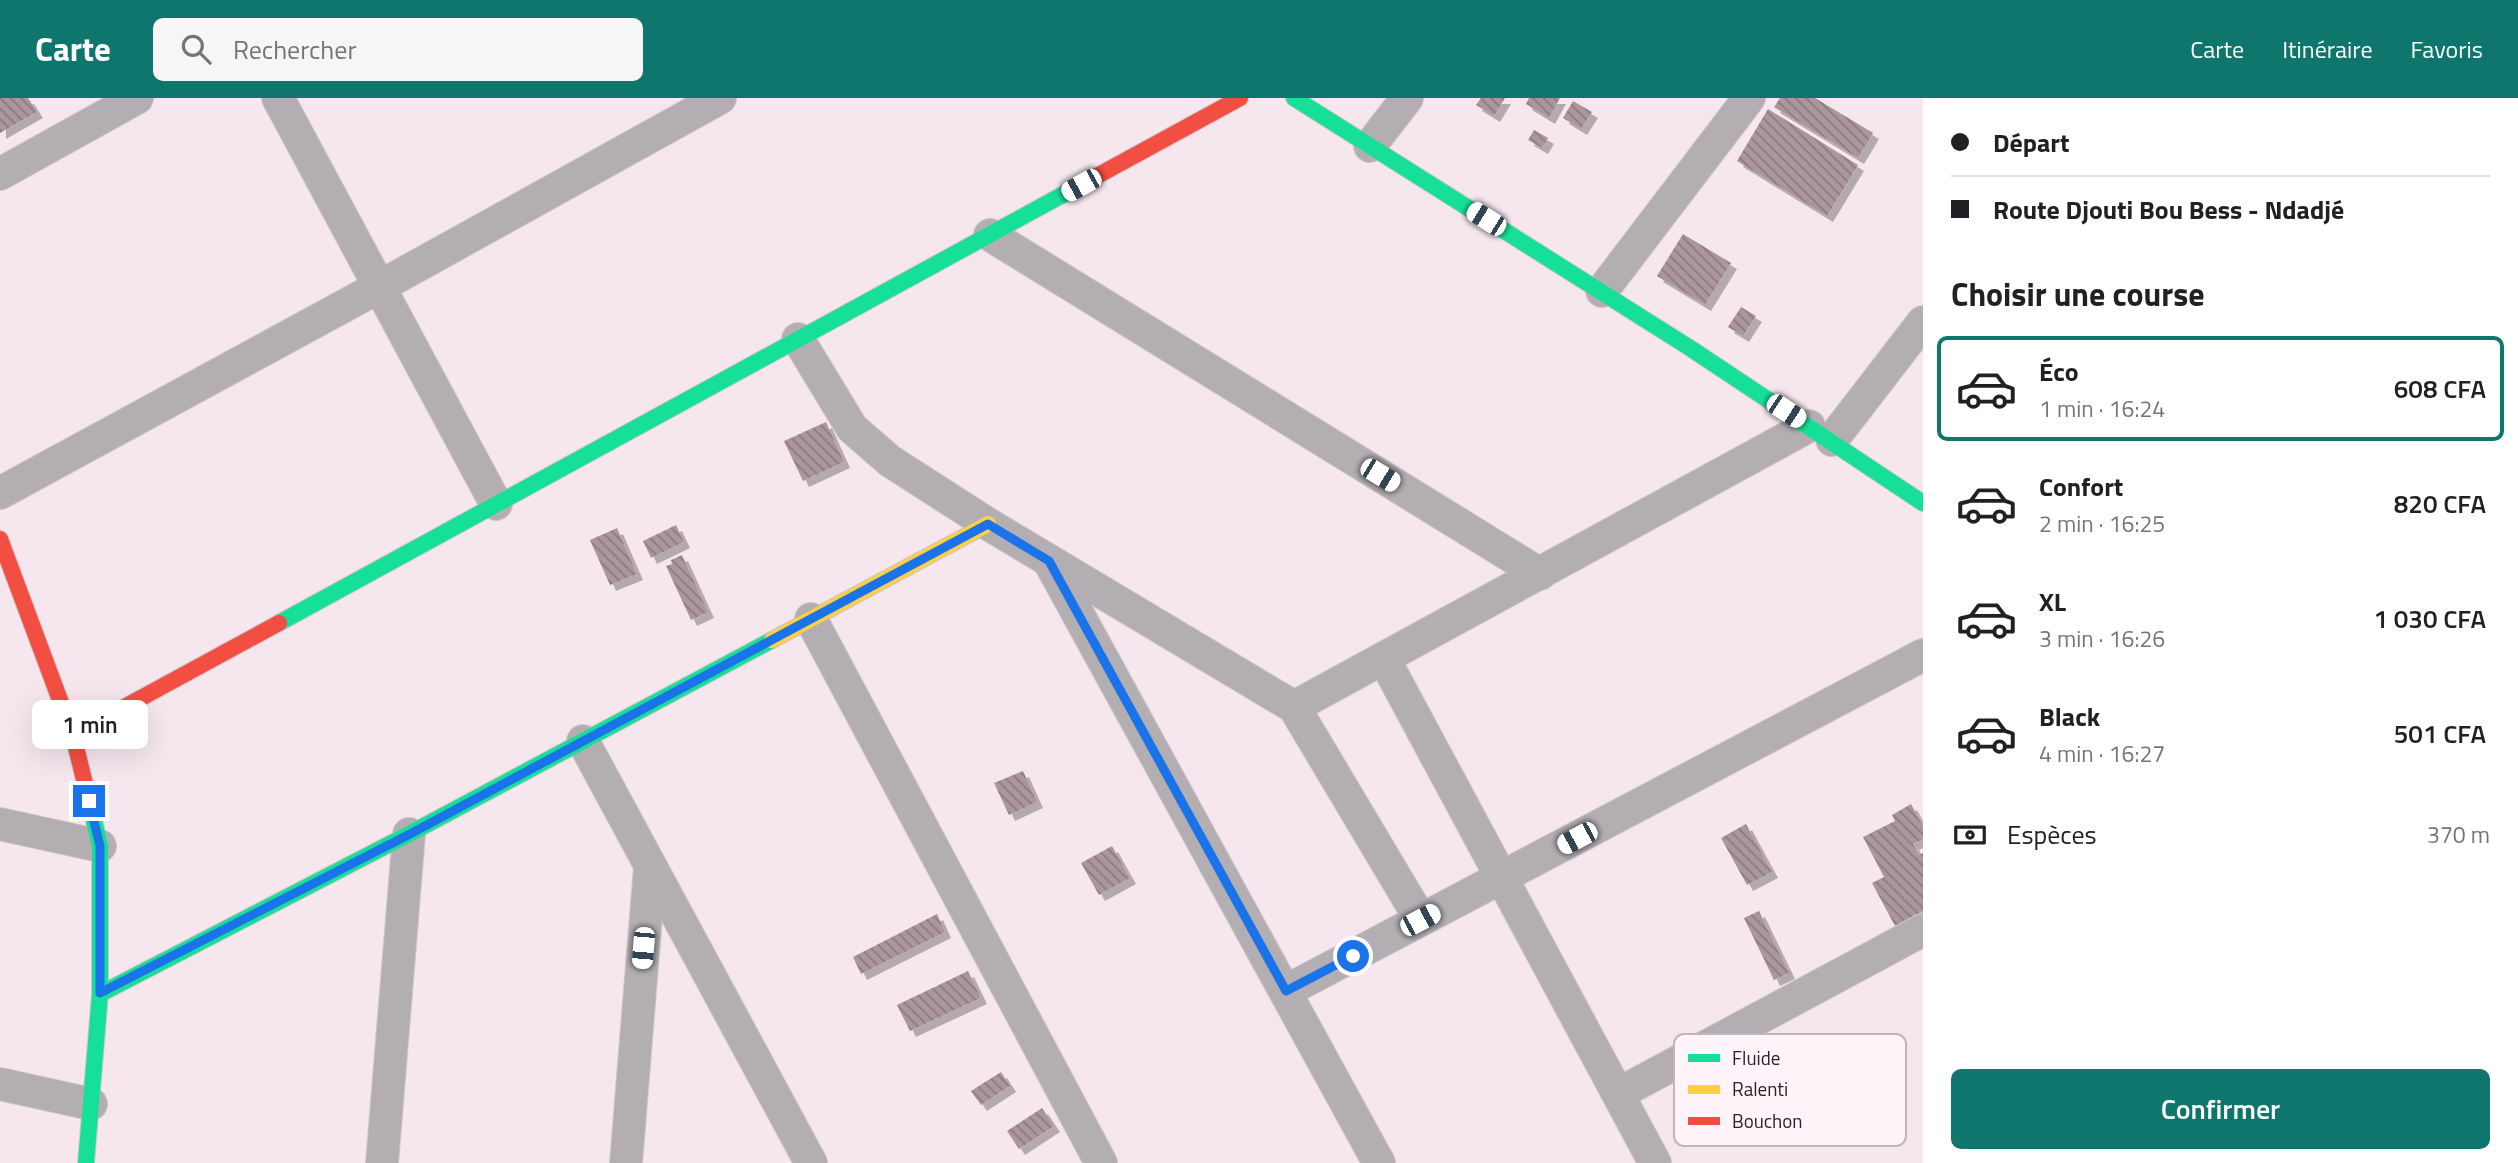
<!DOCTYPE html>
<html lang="fr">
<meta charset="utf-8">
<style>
body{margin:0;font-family:"Titillium Web",sans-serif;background:#f6f6f6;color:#202124;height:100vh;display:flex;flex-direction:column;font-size:26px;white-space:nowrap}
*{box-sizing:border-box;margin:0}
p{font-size:23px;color:#757577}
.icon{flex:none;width:38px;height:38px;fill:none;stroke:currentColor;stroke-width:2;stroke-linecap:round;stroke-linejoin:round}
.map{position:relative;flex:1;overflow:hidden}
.sheet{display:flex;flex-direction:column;background:#fff;width:595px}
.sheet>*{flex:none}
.top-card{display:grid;align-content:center;height:154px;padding:0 28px;background:#fff}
.end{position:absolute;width:32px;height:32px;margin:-16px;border:9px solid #1a73e8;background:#fff;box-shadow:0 0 0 4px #fff}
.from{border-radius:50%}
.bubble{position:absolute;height:49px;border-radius:10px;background:#fff;box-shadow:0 7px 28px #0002;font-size:23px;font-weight:600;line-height:49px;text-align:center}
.car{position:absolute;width:21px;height:42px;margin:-21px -10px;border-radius:9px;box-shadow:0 0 5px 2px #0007;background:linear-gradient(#fff 24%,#345 0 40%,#fff 0 76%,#345 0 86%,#fff 0)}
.top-card b{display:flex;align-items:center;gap:24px;height:66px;font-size:26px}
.top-card b+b{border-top:2px solid #e0e0e0}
.top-card i{width:18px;height:18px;background:#202124}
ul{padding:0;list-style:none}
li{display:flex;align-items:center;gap:21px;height:105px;margin:0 14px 10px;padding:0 14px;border:4px solid transparent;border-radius:10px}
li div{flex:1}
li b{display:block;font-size:26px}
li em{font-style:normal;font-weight:600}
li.current{border-color:#0f766e}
li>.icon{width:63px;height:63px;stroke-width:1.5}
h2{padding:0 28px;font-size:32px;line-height:84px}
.pay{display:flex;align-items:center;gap:18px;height:77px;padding:0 28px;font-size:26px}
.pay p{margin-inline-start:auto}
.cta{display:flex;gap:14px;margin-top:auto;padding:14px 28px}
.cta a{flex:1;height:80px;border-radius:10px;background:#0f766e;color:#fff;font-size:28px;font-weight:600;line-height:80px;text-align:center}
header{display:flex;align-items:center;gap:42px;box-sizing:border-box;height:98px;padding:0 35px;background:#0f766e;color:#fff}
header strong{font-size:33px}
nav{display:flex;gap:38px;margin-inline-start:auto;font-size:24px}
.search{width:490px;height:63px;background:#f6f6f6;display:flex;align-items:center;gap:18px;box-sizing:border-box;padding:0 24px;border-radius:10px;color:#757577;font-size:26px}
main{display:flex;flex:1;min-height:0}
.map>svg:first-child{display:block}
.building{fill:url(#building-back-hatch);filter:url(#shadow)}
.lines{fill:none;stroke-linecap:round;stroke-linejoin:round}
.street-casing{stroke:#d0c5cb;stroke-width:34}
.fast-casing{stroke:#d0c5cb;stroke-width:18}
.slow-casing{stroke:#d0c5cb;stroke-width:18}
.jam-casing{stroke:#d0c5cb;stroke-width:18}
.street{stroke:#b2aeb2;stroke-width:32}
.fast{stroke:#16e098;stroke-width:16}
.slow{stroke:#ffcf43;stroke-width:16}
.jam{stroke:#f24e42;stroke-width:16}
.route{stroke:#1a73e8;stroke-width:9}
.key{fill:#fff4fa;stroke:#bfb5bb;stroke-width:2}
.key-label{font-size:19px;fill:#2b2227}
</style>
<header>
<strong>Carte</strong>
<div class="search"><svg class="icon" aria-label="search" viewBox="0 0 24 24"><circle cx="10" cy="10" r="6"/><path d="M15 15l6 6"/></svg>Rechercher</div>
<nav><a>Carte</a><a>Itinéraire</a><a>Favoris</a></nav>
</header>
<main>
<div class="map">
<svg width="1923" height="1065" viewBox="0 0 1923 1065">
<defs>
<pattern id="building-back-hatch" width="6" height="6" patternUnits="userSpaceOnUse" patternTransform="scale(1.75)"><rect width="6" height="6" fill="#ab969b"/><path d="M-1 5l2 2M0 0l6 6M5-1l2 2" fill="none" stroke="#8b7a7e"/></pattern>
<filter id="shadow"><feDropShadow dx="6" dy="6" stdDeviation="0" flood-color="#0004"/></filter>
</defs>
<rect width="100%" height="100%" fill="#f6e7ef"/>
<path class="building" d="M0,0H28L37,14L0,35Z
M1481,0H1505L1494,18L1476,7Z
M1529,0H1560L1549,20L1526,6Z
M1780,0H1815L1873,35L1858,60L1774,9Z
M1573,3L1592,14L1581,31L1563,20Z
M1768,11L1858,67L1827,118L1737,63Z
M1534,32L1548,40L1542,50L1528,42Z
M1683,136L1731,165L1705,207L1657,178Z
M1741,209L1756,218L1743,238L1728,229Z
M826,324L844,364L803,383L784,343Z
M676,427L684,444L651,460L643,443Z
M617,430L637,476L610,487L590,442Z
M682,457L708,514L691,522L666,468L672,466L671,462Z
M1023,673L1037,704L1009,717L994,685Z
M1911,706L1923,728V741L1913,746L1919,757L1923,755V813L1895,828L1872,785L1884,779L1863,739L1895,723L1892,717Z
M1746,726L1772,774L1747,787L1721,740Z
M1112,748L1130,780L1099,797L1081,765Z
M1759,813L1789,875L1774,882L1744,820Z
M937,816L945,834L861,876L853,859Z
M968,873L981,900L910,933L897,907Z
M1001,974L1010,988L981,1007L971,993Z
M1042,1010L1054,1028L1019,1051L1007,1033Z"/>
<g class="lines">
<g class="street-casing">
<path id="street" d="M278,0L496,406
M1370,48L1407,0
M0,76L137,0
M990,137L1540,476
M1602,193L1749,0
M798,241L852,330L890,363L988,426L1294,609L1421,822
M1832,342L1923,224
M0,395L379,189L720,0
M1050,465L1379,1065
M811,521L1101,1065
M1384,561L1655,1065
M1294,609L1809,328
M583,643L811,1065
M0,726L100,748
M1286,893L1923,557
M0,986L91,1006
M1618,996L1923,832
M382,1065L409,736
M626,1065L650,769"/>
</g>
<g class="fast-casing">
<path id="fast" d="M1294,0L1690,250L1923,405
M279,525L1075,90
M100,896L409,736L772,542
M86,1065L100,896V748L91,710"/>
</g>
<g class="slow-casing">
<path id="slow" d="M772,542L988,426"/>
</g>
<g class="jam-casing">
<path id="jam" d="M1075,90L1240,0
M0,441L73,637L91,710
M73,637L279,525"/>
</g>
<use href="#street" class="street"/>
<use href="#fast" class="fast"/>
<use href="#slow" class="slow"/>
<use href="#jam" class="jam"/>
</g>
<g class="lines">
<path class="route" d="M89,703L100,748V895L410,736L988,426L1049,463L1286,893L1353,858"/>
</g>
<rect x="1674" y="936" width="232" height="112" rx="10" class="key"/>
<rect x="1688" y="956" width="32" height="8" fill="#16e098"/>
<rect x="1688" y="987" width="32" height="9" fill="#ffcf43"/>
<rect x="1688" y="1019" width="32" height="8" fill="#f24e42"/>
<g class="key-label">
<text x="1732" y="967">Fluide</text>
<text x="1732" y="998">Ralenti</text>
<text x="1732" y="1030">Bouchon</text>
</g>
</svg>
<i class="end from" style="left:1353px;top:858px"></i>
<i class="end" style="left:89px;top:703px"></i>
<div class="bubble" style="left:32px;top:602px;width:116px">1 min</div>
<i class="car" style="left:1081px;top:87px;rotate:241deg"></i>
<i class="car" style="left:1486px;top:121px;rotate:302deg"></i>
<i class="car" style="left:1786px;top:313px;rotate:123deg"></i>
<i class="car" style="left:1380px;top:377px;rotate:121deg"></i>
<i class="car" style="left:1577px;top:740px;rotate:242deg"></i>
<i class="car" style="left:1420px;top:822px;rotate:62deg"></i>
<i class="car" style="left:643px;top:850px;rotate:185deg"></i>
</div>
<section class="sheet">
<div class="top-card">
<b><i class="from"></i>Départ</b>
<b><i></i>Route Djouti Bou Bess - Ndadjé</b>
</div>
<h2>Choisir une course</h2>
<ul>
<li class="current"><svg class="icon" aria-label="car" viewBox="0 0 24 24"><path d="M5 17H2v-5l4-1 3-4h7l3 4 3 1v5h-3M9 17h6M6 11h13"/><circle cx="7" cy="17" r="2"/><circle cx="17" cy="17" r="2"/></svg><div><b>Éco</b><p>1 min · 16:24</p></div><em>608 CFA</em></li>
<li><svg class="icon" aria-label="car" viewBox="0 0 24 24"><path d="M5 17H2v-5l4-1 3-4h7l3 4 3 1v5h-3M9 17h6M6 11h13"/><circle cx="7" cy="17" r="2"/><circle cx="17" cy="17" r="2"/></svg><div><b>Confort</b><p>2 min · 16:25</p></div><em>820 CFA</em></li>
<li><svg class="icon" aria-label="car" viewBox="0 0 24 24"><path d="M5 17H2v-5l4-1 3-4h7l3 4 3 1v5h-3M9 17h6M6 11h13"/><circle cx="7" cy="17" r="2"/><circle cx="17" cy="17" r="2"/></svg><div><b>XL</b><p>3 min · 16:26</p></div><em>1 030 CFA</em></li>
<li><svg class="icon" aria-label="car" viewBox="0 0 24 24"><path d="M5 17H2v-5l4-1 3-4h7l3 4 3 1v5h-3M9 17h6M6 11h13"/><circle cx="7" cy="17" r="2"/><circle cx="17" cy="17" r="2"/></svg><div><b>Black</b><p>4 min · 16:27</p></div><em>501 CFA</em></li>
</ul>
<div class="pay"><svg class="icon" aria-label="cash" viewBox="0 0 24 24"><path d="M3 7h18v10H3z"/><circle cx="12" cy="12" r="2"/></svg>Espèces<p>370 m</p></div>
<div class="cta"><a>Confirmer</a></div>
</section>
</main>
